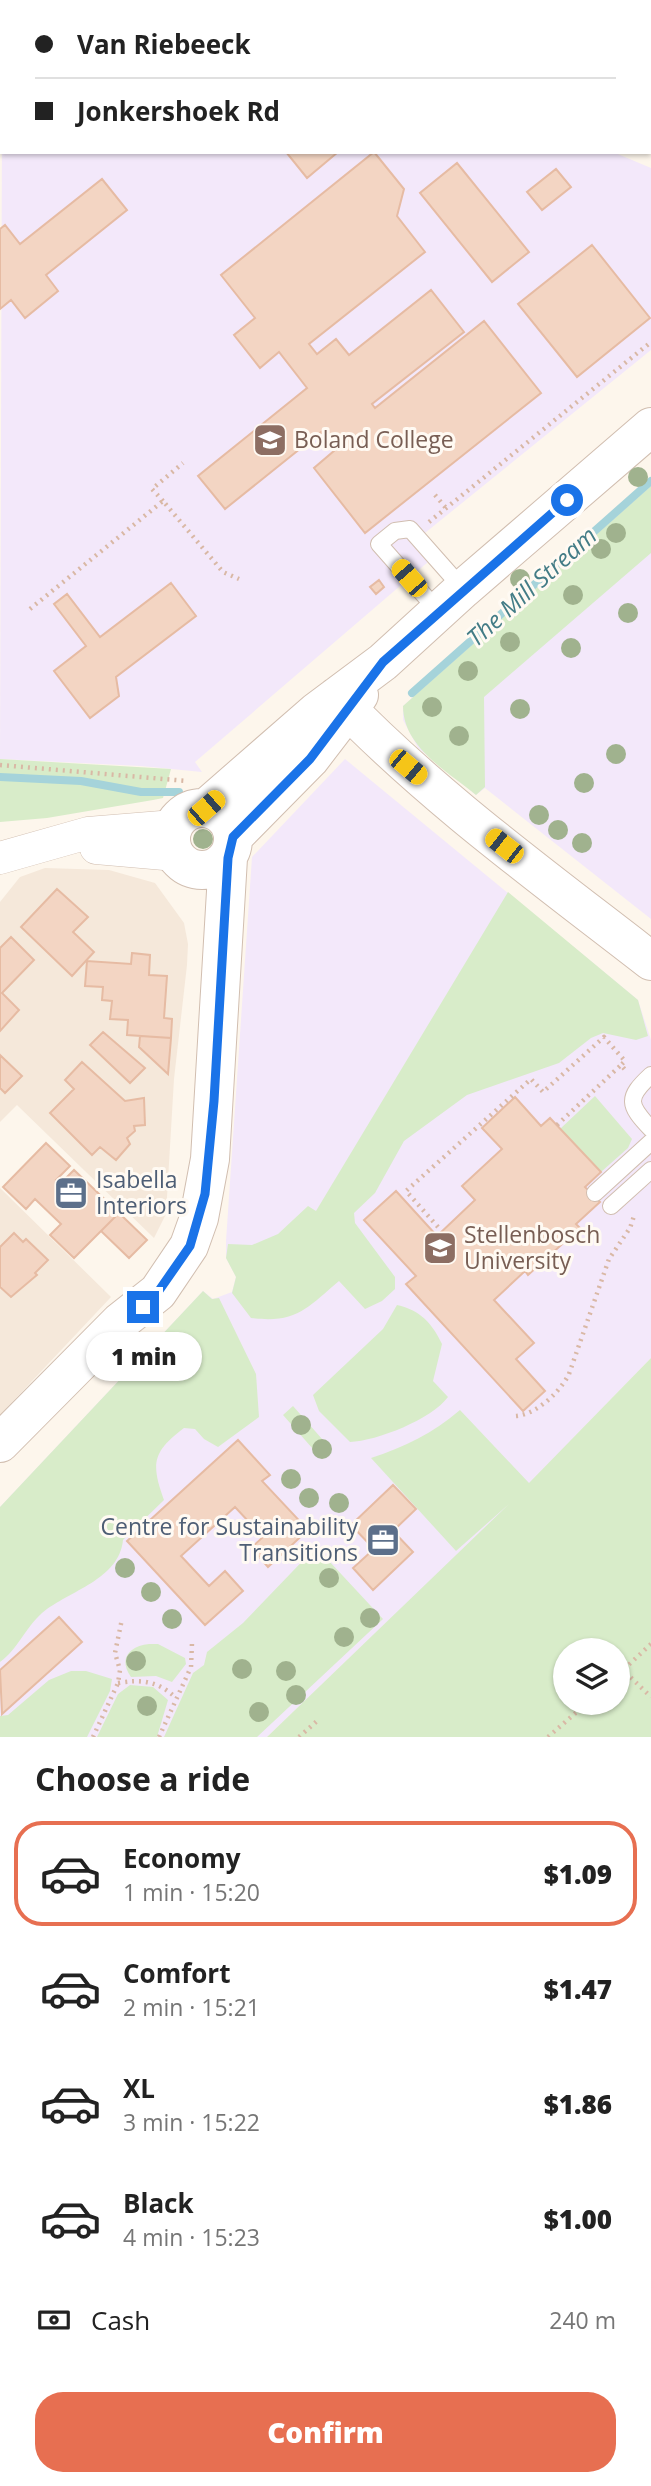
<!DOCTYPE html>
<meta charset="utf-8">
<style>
body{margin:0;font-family:"Open Sans",sans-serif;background:#f2f2f2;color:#222;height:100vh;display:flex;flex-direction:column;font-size:26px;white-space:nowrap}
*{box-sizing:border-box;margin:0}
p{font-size:23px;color:#767676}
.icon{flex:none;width:38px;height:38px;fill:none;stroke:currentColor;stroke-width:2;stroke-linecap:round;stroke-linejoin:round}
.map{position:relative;height:1737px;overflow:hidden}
.details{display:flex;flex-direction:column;background:#fff;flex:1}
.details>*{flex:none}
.guide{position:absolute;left:0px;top:0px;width:651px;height:154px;box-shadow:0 2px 5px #0004;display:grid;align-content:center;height:154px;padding:0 35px;background:#fff}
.fabs{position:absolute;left:553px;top:1638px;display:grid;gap:14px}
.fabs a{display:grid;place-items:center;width:77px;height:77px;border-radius:50%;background:#fff;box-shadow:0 2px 5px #0004;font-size:35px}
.end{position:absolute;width:32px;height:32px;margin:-16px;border:9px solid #1a73e8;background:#fff;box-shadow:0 0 0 4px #fff}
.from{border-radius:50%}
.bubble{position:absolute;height:49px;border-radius:24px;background:#fff;box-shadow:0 2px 5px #0004;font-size:23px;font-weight:800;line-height:49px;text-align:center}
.car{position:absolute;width:21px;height:42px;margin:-21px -10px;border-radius:9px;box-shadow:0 0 5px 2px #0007;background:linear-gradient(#f5c518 24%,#345 0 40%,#f5c518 0 76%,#345 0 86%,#f5c518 0)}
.guide b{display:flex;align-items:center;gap:24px;height:66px;font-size:26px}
.guide b+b{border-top:2px solid #e0e0e0}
.guide i{width:18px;height:18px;background:#222}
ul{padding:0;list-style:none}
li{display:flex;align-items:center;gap:21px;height:105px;margin:0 14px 10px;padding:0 21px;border:4px solid transparent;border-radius:28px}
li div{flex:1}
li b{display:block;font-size:26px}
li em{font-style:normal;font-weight:800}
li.on{border-color:#e76f51}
li>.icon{width:63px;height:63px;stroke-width:1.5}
h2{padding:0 35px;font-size:32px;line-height:84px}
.pay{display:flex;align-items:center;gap:18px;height:77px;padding:0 35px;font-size:26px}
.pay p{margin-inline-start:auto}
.button{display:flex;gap:14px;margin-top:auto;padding:14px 35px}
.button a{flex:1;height:80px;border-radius:28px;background:#e76f51;color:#fff;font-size:28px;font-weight:800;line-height:80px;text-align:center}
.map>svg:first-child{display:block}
.residential{fill:#f5e8da}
.education{fill:#f3e8fa}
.green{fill:#d8ecc9;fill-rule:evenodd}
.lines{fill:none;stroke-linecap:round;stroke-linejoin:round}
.stream{stroke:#a5d3da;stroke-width:8}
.building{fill:#f3d5c3;stroke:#e6bba3;stroke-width:2}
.service-casing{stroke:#d1beb0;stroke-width:18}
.minor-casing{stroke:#d1beb0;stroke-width:33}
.tertiary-casing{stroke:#d1beb0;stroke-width:40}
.path{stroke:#d9b8a5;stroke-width:4.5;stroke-dasharray:2 5;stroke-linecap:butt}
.service{stroke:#fff;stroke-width:16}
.minor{stroke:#fff;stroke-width:32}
.tertiary{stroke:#fff;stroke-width:38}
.tree{fill:#a0b28e}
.route{stroke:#1a73e8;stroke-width:9}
.labels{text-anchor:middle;stroke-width:6;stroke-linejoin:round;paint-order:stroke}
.education-label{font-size:23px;fill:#785e54;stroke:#fffaf3;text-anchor:start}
.service-label{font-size:23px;fill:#4e5e75;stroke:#fffaf3;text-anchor:start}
.water-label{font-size:24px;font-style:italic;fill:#437c86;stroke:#fffaf3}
</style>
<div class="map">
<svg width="651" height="1737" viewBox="0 0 651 1737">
<rect width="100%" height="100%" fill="#fdf6ec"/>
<path class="residential" d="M45,868L109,870L155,883L184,923L188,944L187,965L174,1079L166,1214L154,1238L17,1105L0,1122V902L20,877Z
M0,1188L111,1297L0,1415Z"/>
<path class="education" d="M2,118V152H613L651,168V350L420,537L413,545L428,562L195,762L202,772L141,766L0,759Z
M651,486V919L485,788L476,795L418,748L403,720V706Z
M345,759L638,1000L651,1040V1358L490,1524L267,1737H0V1507L203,1291L213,1299L232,1292L236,1277L226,1258V1241L252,857Z"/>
<path class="green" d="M0,0H125L2,2L0,58Z
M651,486V553L484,697L485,787L476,795C447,771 403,747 403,706Z
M0,759L171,769L163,798L153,800L47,818L0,822Z
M508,892L638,1000L648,1036L636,1040L603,1033L591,1038L559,1063L467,1095L404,1141L375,1193L354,1213L355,1223L395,1277V1289L382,1301L365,1309L339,1281C307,1308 296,1324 251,1318L232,1293L236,1277L226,1258L228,1244L252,1245L278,1234L308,1206L316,1211Z
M595,1096L632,1139L628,1148L601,1172L560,1129Z
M203,1291L212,1299L219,1298L256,1374L259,1417L218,1447L204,1439L195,1429L184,1428C152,1452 151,1464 164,1500L123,1540C119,1580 70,1590 42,1613C25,1628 18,1649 0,1662V1507Z
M397,1305C420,1310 432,1323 442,1344L433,1381L448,1397C432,1419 377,1441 350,1442L319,1411L313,1395L383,1329Z
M651,1358V1737H267L509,1504L456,1551L371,1458C405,1447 433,1433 460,1410L529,1483ZM565,1650H618V1703H565Z
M293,1406L330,1448L320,1457L283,1415Z
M316,1547L383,1619L257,1737H164L193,1673L204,1665L207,1652L243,1623Z
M149,1644H158L185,1658L186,1664L172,1682L156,1676L131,1677C118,1659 129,1646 149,1644Z
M71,1671H86L112,1679L110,1691L87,1737H0V1716L8,1715L49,1680Z
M130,1685L153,1687L168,1700L157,1737H97L118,1694Z"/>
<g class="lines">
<path class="stream" d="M412,693L651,481
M0,777L81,781L141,792H179"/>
</g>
<path class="building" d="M534,0H586L584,2Z
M613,0H651L649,66V2Z
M286,152H338L307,178Z
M374,152L404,189L397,216L425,252L309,344L317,354L336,339L349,355L431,290L464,332L372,404L375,408L484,321L541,393L365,533L314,468L335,450L321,432L225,509L198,476L307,388L279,352L260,368L234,335L255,318L221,275Z
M457,163L529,252L492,282L420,193Z
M556,169L571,187L542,210L527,192Z
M102,179L127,210L46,275L58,291L25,318L11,300L0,309V229L5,225L20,244Z
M592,245L650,318L577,377L518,304Z
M379,580L384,587L376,594L370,587Z
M171,583L196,616L116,677L119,696L90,718L54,671L86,646L54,604L67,594L100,637Z
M57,889L88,917L73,932L94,952L72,976L21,927Z
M11,937L34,960L2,993L19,1010L0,1031V948Z
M132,953L150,955L149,975L167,976L164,1018L172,1019L171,1038L127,1035L128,1020L110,1019L112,1001L102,1000L103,987L85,986L87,961L131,964Z
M103,1032L145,1068L130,1083L90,1045Z
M140,1036L171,1038L168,1074L139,1047Z
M0,1055L22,1076L5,1093L0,1088Z
M82,1062L125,1101L144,1098L145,1125L134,1126L135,1131L127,1138L130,1144L116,1160L100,1147L92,1155L50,1113L74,1089L65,1080Z
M515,1097L541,1126L550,1118L601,1172L585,1187L600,1202L576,1224L580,1228L528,1275L525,1271L494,1300L534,1343L516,1359L545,1391L523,1411L406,1284L416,1276L364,1220L396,1191L437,1236L475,1200L462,1186L502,1149L482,1128Z
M46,1143L70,1166L56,1180L60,1184L74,1170L119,1213L74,1258L50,1235L61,1224L35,1199L26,1209L3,1187Z
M119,1213L147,1240L129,1258L101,1231Z
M14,1233L23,1242L26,1239L48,1260L35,1273L37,1275L11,1297L0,1287V1247Z
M238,1440L270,1475L262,1481L308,1530L268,1567L251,1548L263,1537L235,1507L181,1556L209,1586L225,1571L243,1591L205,1625L127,1541Z
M393,1485L416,1509L393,1531L413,1552L373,1590L353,1568L374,1549L351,1525Z
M59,1617L82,1642L2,1714L0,1670Z"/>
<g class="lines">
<g class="service-casing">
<path id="service" d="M438,611L379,544L395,531L410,529L463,589
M651,1075C626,1098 628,1105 651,1129
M595,1193L651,1142
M611,1206L651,1170"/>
</g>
<g class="minor-casing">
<path id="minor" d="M348,0L350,2
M191,2L195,0
M0,102L2,101
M649,133H651
M96,848L176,855
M0,858L88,833L174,826"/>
</g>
<g class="tertiary-casing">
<path id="tertiary" d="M336,697C431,796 543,877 651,961
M206,808L316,712L383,662L463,589L651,427
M171 839a31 31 0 1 1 62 0a31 31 0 1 1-62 0Z
M233,837L310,759L359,695
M0,1443L120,1322L158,1292L189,1246L199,1218L210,1159L228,858"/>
</g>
<path class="path" d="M140,2L143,0
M435,495L446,508
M163,501L152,489L183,463
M429,522L651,342
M30,609L163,501L223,572L239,579
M0,765L187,781
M557,1125L621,1065L627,1072
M438,1227L406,1191L531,1079L543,1092L604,1037L625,1061L621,1065
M516,1416C537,1414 560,1392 569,1374L609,1259L630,1228L634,1216
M651,1644L623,1670L651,1697
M118,1683C142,1679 158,1681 176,1698
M93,1737L118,1683L120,1670L115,1653L122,1619
M159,1737L191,1667L192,1643
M299,1737L317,1721
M548,1737L587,1703"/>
<use href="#service" class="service"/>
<use href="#minor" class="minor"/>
<use href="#tertiary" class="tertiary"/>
</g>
<g class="tree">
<circle cx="638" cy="477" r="10"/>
<circle cx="616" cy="533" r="10"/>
<circle cx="601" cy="549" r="10"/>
<circle cx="520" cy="579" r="10"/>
<circle cx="573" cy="595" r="10"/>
<circle cx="628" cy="613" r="10"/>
<circle cx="510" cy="642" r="10"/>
<circle cx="571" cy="648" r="10"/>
<circle cx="468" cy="671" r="10"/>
<circle cx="432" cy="707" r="10"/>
<circle cx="520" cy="709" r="10"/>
<circle cx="459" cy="736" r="10"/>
<circle cx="616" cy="754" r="10"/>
<circle cx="584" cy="783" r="10"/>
<circle cx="539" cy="815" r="10"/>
<circle cx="558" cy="830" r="10"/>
<circle cx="203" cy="839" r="10"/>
<circle cx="582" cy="843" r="10"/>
<circle cx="301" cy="1425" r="10"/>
<circle cx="322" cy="1449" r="10"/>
<circle cx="291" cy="1479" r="10"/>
<circle cx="309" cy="1498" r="10"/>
<circle cx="339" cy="1503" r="10"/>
<circle cx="125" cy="1568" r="10"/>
<circle cx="329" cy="1578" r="10"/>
<circle cx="151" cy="1592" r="10"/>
<circle cx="370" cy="1618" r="10"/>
<circle cx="172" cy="1619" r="10"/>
<circle cx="344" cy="1637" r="10"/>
<circle cx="136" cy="1661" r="10"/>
<circle cx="242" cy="1669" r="10"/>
<circle cx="286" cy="1671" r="10"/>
<circle cx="296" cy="1695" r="10"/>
<circle cx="147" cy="1706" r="10"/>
<circle cx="259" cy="1712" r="10"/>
</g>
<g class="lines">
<path class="route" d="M143,1307L158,1292L190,1246L205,1194L214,1101L228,858L233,837L310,759L383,662L567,500"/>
</g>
<defs>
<g id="university-square" transform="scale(1.75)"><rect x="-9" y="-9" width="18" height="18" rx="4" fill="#8d6e63" stroke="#fffaf3"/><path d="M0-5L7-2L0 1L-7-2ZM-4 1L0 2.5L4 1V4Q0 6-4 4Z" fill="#fff"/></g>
<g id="office-square" transform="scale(1.75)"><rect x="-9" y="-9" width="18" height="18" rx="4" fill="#5c6f8a" stroke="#fffaf3"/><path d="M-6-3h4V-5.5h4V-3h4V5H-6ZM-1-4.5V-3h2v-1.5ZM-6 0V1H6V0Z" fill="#fff"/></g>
</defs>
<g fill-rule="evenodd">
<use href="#university-square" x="270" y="440"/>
<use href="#office-square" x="71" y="1193"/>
<use href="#university-square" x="440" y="1248"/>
<use href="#office-square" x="383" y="1540"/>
</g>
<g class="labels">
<g class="education-label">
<text x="294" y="448">Boland College</text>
<text x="464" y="1243">Stellenbosch<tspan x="464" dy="26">University</tspan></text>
</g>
<g class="service-label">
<text x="96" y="1188">Isabella<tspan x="96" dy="26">Interiors</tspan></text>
<text x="358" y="1535" text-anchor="end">Centre for Sustainability<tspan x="358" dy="26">Transitions</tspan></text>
</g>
<g class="water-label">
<text transform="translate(532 587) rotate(-42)" y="8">The Mill Stream</text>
</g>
</g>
</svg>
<div class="fabs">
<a><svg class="icon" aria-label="layers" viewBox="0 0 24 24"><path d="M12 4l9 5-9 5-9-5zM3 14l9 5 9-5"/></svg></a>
</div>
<i class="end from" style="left:567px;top:500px"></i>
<i class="end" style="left:143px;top:1307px"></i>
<div class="bubble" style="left:86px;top:1332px;width:116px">1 min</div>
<i class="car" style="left:409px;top:578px;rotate:319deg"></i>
<i class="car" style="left:408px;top:767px;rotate:130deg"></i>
<i class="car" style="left:206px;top:808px;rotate:49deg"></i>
<i class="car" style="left:504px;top:846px;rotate:308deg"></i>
<div class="guide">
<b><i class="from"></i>Van Riebeeck</b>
<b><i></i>Jonkershoek Rd</b>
</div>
</div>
<section class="details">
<h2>Choose a ride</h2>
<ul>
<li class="on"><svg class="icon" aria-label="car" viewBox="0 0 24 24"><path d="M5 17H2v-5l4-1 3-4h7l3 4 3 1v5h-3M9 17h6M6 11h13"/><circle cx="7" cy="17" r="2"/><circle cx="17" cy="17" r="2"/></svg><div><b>Economy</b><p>1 min · 15:20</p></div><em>$1.09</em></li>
<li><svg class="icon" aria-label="car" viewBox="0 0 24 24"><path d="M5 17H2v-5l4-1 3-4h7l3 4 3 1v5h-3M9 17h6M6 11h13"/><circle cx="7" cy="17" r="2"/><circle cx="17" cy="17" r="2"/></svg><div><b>Comfort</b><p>2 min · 15:21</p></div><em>$1.47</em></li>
<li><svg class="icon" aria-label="car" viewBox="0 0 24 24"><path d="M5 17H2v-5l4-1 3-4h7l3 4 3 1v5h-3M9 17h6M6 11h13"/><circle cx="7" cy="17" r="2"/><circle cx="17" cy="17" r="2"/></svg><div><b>XL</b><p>3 min · 15:22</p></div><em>$1.86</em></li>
<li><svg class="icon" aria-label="car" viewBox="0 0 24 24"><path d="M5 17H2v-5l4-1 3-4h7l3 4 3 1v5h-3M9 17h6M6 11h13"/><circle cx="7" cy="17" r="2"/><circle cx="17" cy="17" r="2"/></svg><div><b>Black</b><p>4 min · 15:23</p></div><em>$1.00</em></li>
</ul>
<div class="pay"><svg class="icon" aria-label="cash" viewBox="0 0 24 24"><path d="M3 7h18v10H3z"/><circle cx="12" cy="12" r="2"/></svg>Cash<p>240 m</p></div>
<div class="button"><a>Confirm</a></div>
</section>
